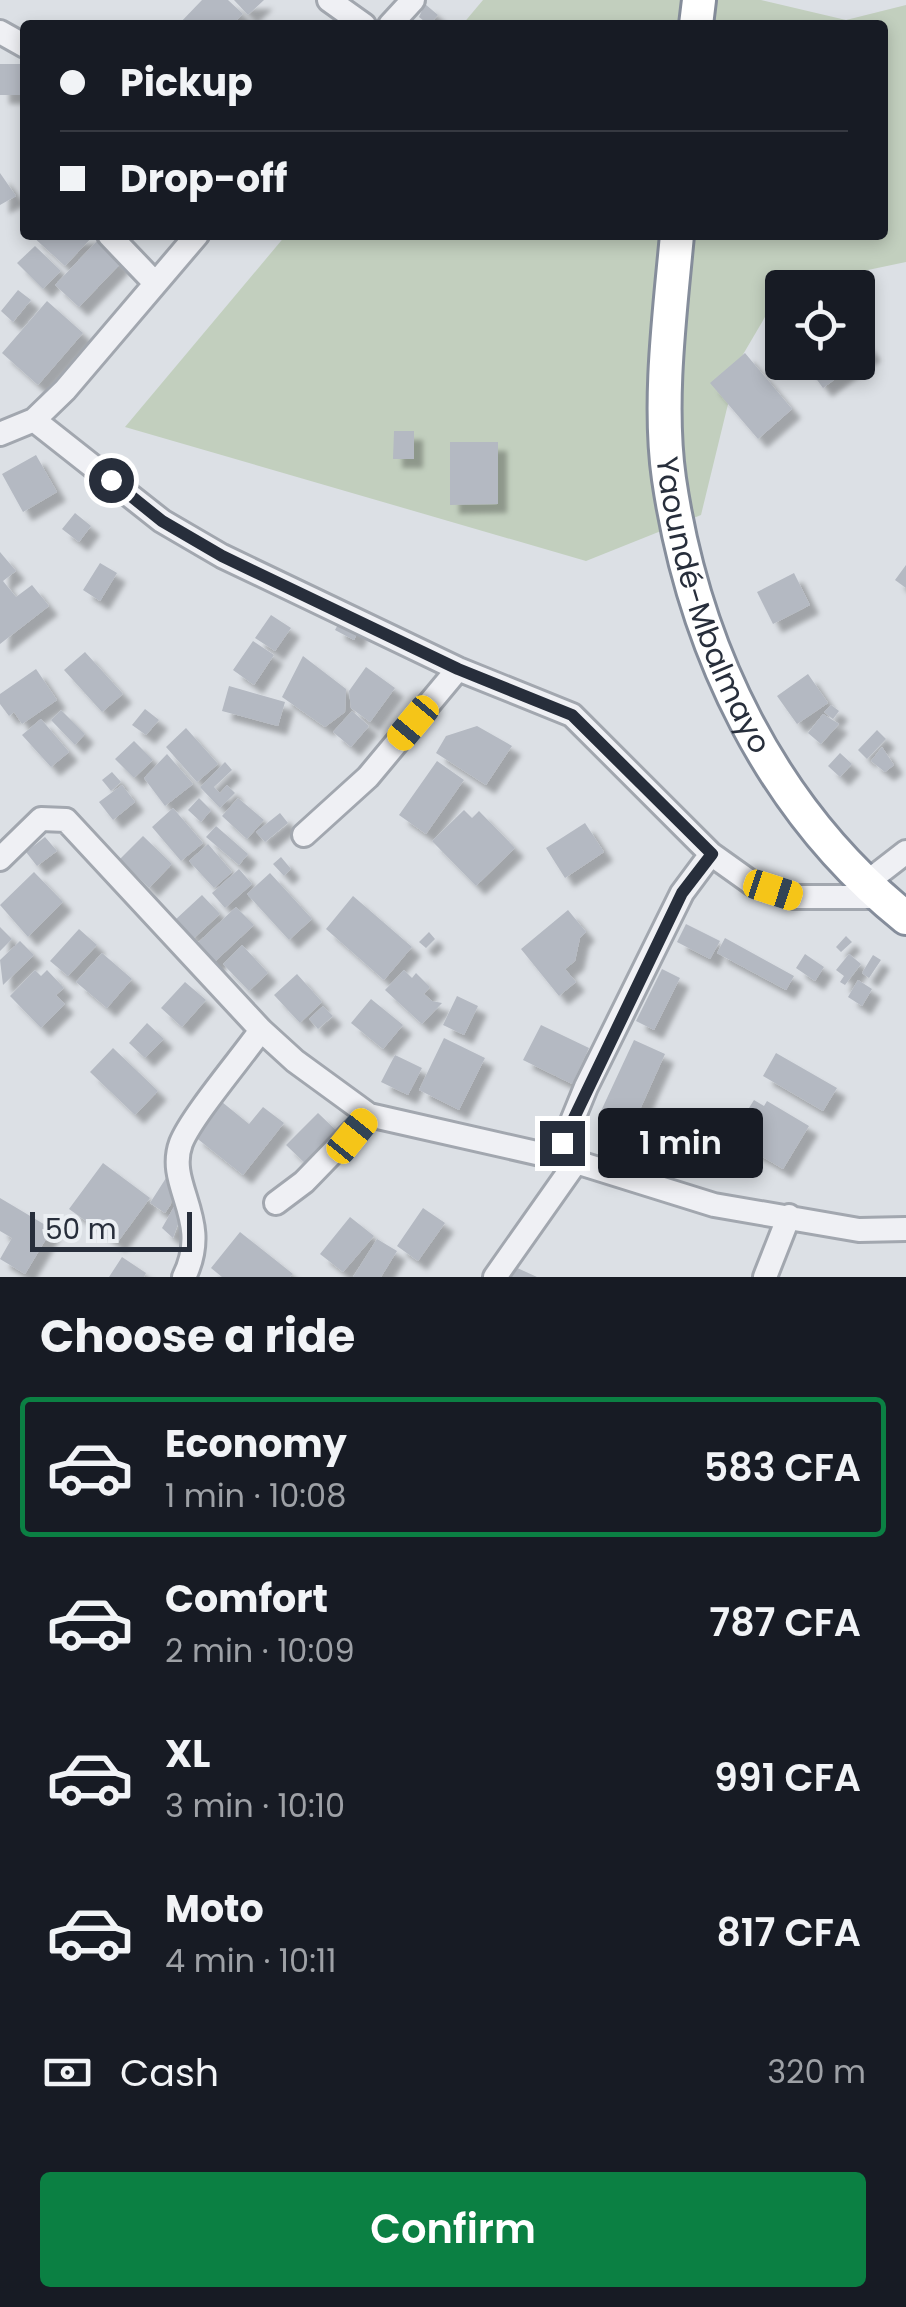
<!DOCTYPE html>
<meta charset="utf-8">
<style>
body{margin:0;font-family:Poppins,sans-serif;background:#20242c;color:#f1f3f6;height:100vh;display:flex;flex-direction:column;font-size:38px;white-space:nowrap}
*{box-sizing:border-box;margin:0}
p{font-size:32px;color:#9ea1a6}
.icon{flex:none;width:55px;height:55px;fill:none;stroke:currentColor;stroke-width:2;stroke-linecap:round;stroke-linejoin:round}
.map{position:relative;height:1277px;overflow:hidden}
.side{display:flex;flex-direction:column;background:#171b24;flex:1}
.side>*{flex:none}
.banner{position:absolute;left:20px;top:20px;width:868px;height:220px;border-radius:10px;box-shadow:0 5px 15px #0003;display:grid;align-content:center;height:220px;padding:0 40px;background:#171b24}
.controls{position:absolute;left:765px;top:270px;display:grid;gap:20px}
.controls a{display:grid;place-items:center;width:110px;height:110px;border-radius:10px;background:#171b24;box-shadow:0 5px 15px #0003;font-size:50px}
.scale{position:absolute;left:30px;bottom:25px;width:162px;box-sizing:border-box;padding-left:10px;border:5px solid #272e3b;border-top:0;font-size:28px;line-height:35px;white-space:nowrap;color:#272e3b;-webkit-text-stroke:8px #ebeff3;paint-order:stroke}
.end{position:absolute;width:45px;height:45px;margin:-22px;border:12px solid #272e3b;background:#fff;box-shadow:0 0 0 5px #fff}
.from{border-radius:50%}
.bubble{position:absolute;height:70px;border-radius:10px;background:#171b24;box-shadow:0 5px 15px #0003;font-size:32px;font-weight:600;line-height:70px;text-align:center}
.car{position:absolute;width:30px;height:60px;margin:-30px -15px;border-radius:12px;box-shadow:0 0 8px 2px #0007;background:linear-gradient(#f5c518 24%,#345 0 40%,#f5c518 0 76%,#345 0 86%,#f5c518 0)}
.banner b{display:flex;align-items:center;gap:35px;height:95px;font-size:38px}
.banner b+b{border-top:2px solid #363941}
.banner i{width:25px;height:25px;background:#f1f3f6}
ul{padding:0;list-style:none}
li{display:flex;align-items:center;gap:30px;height:140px;margin:0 20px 15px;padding:0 20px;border:5px solid transparent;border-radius:10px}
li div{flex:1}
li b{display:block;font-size:38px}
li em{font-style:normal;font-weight:600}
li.current{border-color:#0b8043}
li>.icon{width:90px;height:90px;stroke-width:1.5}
h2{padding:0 40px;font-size:45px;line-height:120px}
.pay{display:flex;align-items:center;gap:25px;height:110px;padding:0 40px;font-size:38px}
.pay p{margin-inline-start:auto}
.action{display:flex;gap:20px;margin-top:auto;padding:20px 40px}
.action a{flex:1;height:115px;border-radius:10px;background:#0b8043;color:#fff;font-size:40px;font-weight:600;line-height:115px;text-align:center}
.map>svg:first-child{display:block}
.green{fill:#c2cfbe}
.building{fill:#b4b9c2;filter:url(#shadow)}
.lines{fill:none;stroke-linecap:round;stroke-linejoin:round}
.minor-casing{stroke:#a2a7af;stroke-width:28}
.highway-casing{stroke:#858d9b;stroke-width:38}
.minor{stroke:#eff0f4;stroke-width:22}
.highway{stroke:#fff;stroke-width:32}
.route{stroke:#272e3b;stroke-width:12}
.labels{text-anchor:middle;stroke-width:8;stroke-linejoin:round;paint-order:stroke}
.street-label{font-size:30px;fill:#272e3b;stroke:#ebeff3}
</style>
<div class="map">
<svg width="906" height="1277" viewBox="0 0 906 1277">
<defs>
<filter id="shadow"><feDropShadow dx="9" dy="9" stdDeviation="2.5" flood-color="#0004"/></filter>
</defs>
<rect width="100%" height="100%" fill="#dce0e5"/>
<path class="green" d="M483,0H761L846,20L906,5V262L782,288L738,363L701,515L586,561L125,427L286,235H882V25H462Z"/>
<path class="building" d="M202,0H228L243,14L232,25H178Z
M234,0H264L248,15Z
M425,4L438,15L429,25L419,17Z
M0,64H24L23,95H0Z
M0,173L16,196L0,205Z
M31,235H94L65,266Z
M97,241L121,263L79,307L55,285Z
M35,246L61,271L43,289L17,263Z
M18,290L31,300L13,322L1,311Z
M47,301L83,333L38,385L2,353Z
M782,314V337L771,322Z
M858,333L872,352L823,388L804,362H858Z
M745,353L792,409L758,439L710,383Z
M394,431H414V459H393Z
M450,442H498V504L450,505Z
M36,455L57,492L23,512L2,474Z
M75,513L91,526L79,542L62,529Z
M0,552L16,571L3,581L16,597L32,585L49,606L0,644Z
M100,563L117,573L100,601L83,590Z
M906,565V588L895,580Z
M794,573L810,605L773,624L757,592Z
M271,615L291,628L275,651L255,638Z
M341,619L360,628L354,640L335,630Z
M253,641L274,655L254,685L233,670Z
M85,652L123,694L102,712L64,670Z
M303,656L346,689L345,712L325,727L282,697Z
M366,667L395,688L370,722L351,708L349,691Z
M36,669L57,700L22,724L14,712L9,716L0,704V694Z
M808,674L828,703L797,724L777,696Z
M229,686L285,702L278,726L222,711Z
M831,705L839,711L833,719L824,712Z
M145,709L159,720L146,735L132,725Z
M61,710L85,734L75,745L51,720Z
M352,711L369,726L351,747L333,732Z
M823,714L839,724L821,744L808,733Z
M41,719L69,752L51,767L22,735Z
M477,726L512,746L486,785L436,753L446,736Z
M186,728L218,764L197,782L166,747Z
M877,730L886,739L867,759L858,750Z
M134,741L153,760L134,778L115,759Z
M882,747L894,765L885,772L871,761Z
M840,753L852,764L840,777L828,766Z
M167,754L193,784L165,806L144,778Z
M437,761L464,780L426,834L399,815Z
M225,762L232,770L214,787L220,793L227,785L235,793L220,808L200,787Z
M112,772L121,782L111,791L102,780Z
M122,785L135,802L113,820L99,802Z
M199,798L211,810L201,822L188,810Z
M238,798L264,820L247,839L222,816Z
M173,808L203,843L181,861L152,827Z
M464,810L472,818L479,811L515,848L476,886L432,841Z
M280,813L288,823L265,842L256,832Z
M585,823L604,852L565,878L546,848Z
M216,826L248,854L239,865L206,837Z
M143,836L172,864L149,888L120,859Z
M45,837L57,851L37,866L26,852Z
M208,844L232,872L214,888L189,861Z
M281,857L291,869L284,876L273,864Z
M239,869L252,884L225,908L212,893Z
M34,872L63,902L28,937L0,905Z
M270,873L312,919L289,940L247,894Z
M202,895L220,914L193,939L175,920Z
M353,896L412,947L384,980L326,929Z
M236,907L254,925L208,968L190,950Z
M568,910L586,932L580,938L575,961L565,969L576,982L559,996L521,949Z
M686,924L720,941L710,959L677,942Z
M0,927L12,939L0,951Z
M79,929L97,945L68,976L50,961Z
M429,932L435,939L426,948L419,942Z
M846,936L852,942L841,952L836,947Z
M725,938L794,976L786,990L717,953Z
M20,941L34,955L3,985L0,960Z
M242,945L268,973L249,991L223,964Z
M102,953L132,979L107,1008L76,982Z
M805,954L824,967L815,981L796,968Z
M849,954L861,964L845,985L840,982L844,976L836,970Z
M873,955L881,960L869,978L862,973Z
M662,969L680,978L654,1030L636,1021Z
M35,970L41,976L47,970L64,988L56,995L65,1004L41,1028L10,996Z
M404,970L412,978L416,973L430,987L424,994L432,1001L442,1003L422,1024L385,990Z
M297,974L322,1002L300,1023L274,995Z
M858,980L872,989L862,1006L848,997Z
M185,982L206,1000L182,1027L161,1008Z
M457,996L478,1006L464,1035L443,1025Z
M371,999L403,1025L383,1049L351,1023Z
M323,1006L333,1016L318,1029L309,1019Z
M147,1023L164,1039L145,1058L129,1043Z
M541,1025L589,1048L572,1084L523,1060Z
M444,1038L485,1058L459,1110L419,1090Z
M634,1040L665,1054L633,1125L601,1111Z
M113,1048L158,1091L135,1115L90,1072Z
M776,1053L837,1088L823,1111L763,1076Z
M395,1055L422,1068L408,1095L381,1082Z
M754,1100L764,1106L767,1101L809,1126L783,1169L746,1147L751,1139L735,1130Z
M222,1102L249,1124L263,1107L284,1123L243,1175L194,1136Z
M318,1113L341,1135L309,1167L286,1145Z
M103,1163L150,1198L117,1243L69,1209Z
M166,1178L172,1182L171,1204L165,1213L150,1203Z
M0,1198L52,1229L25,1274L0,1259L12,1238L0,1231Z
M174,1207L180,1219L173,1238L162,1228Z
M423,1208L445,1223L418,1261L397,1246Z
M350,1217L374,1236L343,1272L320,1254Z
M240,1232L293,1274L290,1277H222L211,1268Z
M377,1239L397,1251L381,1277H353Z
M122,1257L146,1273L144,1277H109Z
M513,1266L537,1277H508Z"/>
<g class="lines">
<g class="minor-casing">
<path id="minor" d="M329,0L364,25
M390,25L413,0
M0,32L25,46
M109,235L154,282
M34,420L162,521L222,556L458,669L572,715L711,854L753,884L793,897H879
M0,434L34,420L65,390L197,235
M304,835L368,777L458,669
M0,859L41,819L66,820L261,1030L295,1061L369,1115L576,1162L714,1205L859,1230L906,1229
M866,883L906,852
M557,1158L586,1087L682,893L711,854
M276,1203L304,1182L369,1115
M184,1277C213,1219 165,1186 181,1143C191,1117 243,1056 261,1030
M495,1277L576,1162
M765,1277L789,1216"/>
</g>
<g class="highway-casing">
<g id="highway">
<path d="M696,25L699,0"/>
<path id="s1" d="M677,235C670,312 658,402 669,479C694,649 771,810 906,918"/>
</g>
</g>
<use href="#minor" class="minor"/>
<use href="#highway" class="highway"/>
</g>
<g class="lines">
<path class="route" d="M111,480L162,521L222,556L458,669L572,715L712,854L682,893L562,1143"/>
</g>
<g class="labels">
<g class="street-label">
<text dy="10" stroke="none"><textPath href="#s1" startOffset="378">Yaoundé-Mbalmayo</textPath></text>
</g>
</g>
</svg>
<div class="controls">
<a><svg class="icon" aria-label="locate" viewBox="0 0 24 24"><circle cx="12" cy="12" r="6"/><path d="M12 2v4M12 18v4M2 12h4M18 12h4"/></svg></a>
</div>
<div class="scale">50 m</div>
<i class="end from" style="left:111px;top:480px"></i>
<i class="end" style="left:562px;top:1143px"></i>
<div class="bubble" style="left:598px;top:1108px;width:165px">1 min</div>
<i class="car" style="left:413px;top:723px;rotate:220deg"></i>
<i class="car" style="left:773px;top:890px;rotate:108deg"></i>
<i class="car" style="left:352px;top:1136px;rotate:39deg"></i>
<div class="banner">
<b><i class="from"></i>Pickup</b>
<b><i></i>Drop-off</b>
</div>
</div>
<section class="side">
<h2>Choose a ride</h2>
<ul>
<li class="current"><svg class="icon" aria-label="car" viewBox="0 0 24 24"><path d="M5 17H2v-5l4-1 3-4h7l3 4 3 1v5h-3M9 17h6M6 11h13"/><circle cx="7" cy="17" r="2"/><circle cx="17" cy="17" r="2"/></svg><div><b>Economy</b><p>1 min · 10:08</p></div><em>583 CFA</em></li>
<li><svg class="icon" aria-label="car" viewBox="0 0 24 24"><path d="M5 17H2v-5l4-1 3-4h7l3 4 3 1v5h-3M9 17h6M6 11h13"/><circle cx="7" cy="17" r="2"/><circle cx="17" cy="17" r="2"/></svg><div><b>Comfort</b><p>2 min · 10:09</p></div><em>787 CFA</em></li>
<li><svg class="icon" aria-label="car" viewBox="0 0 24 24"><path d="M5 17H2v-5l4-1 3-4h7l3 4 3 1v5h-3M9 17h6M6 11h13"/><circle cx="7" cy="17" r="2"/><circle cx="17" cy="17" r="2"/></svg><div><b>XL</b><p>3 min · 10:10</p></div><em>991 CFA</em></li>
<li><svg class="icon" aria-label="car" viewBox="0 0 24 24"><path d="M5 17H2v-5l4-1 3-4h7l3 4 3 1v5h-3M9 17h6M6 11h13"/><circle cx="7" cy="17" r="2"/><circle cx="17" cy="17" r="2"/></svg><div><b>Moto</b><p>4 min · 10:11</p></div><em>817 CFA</em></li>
</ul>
<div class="pay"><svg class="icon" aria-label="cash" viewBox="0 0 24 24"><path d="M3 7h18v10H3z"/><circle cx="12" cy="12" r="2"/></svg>Cash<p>320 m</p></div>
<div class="action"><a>Confirm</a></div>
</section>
